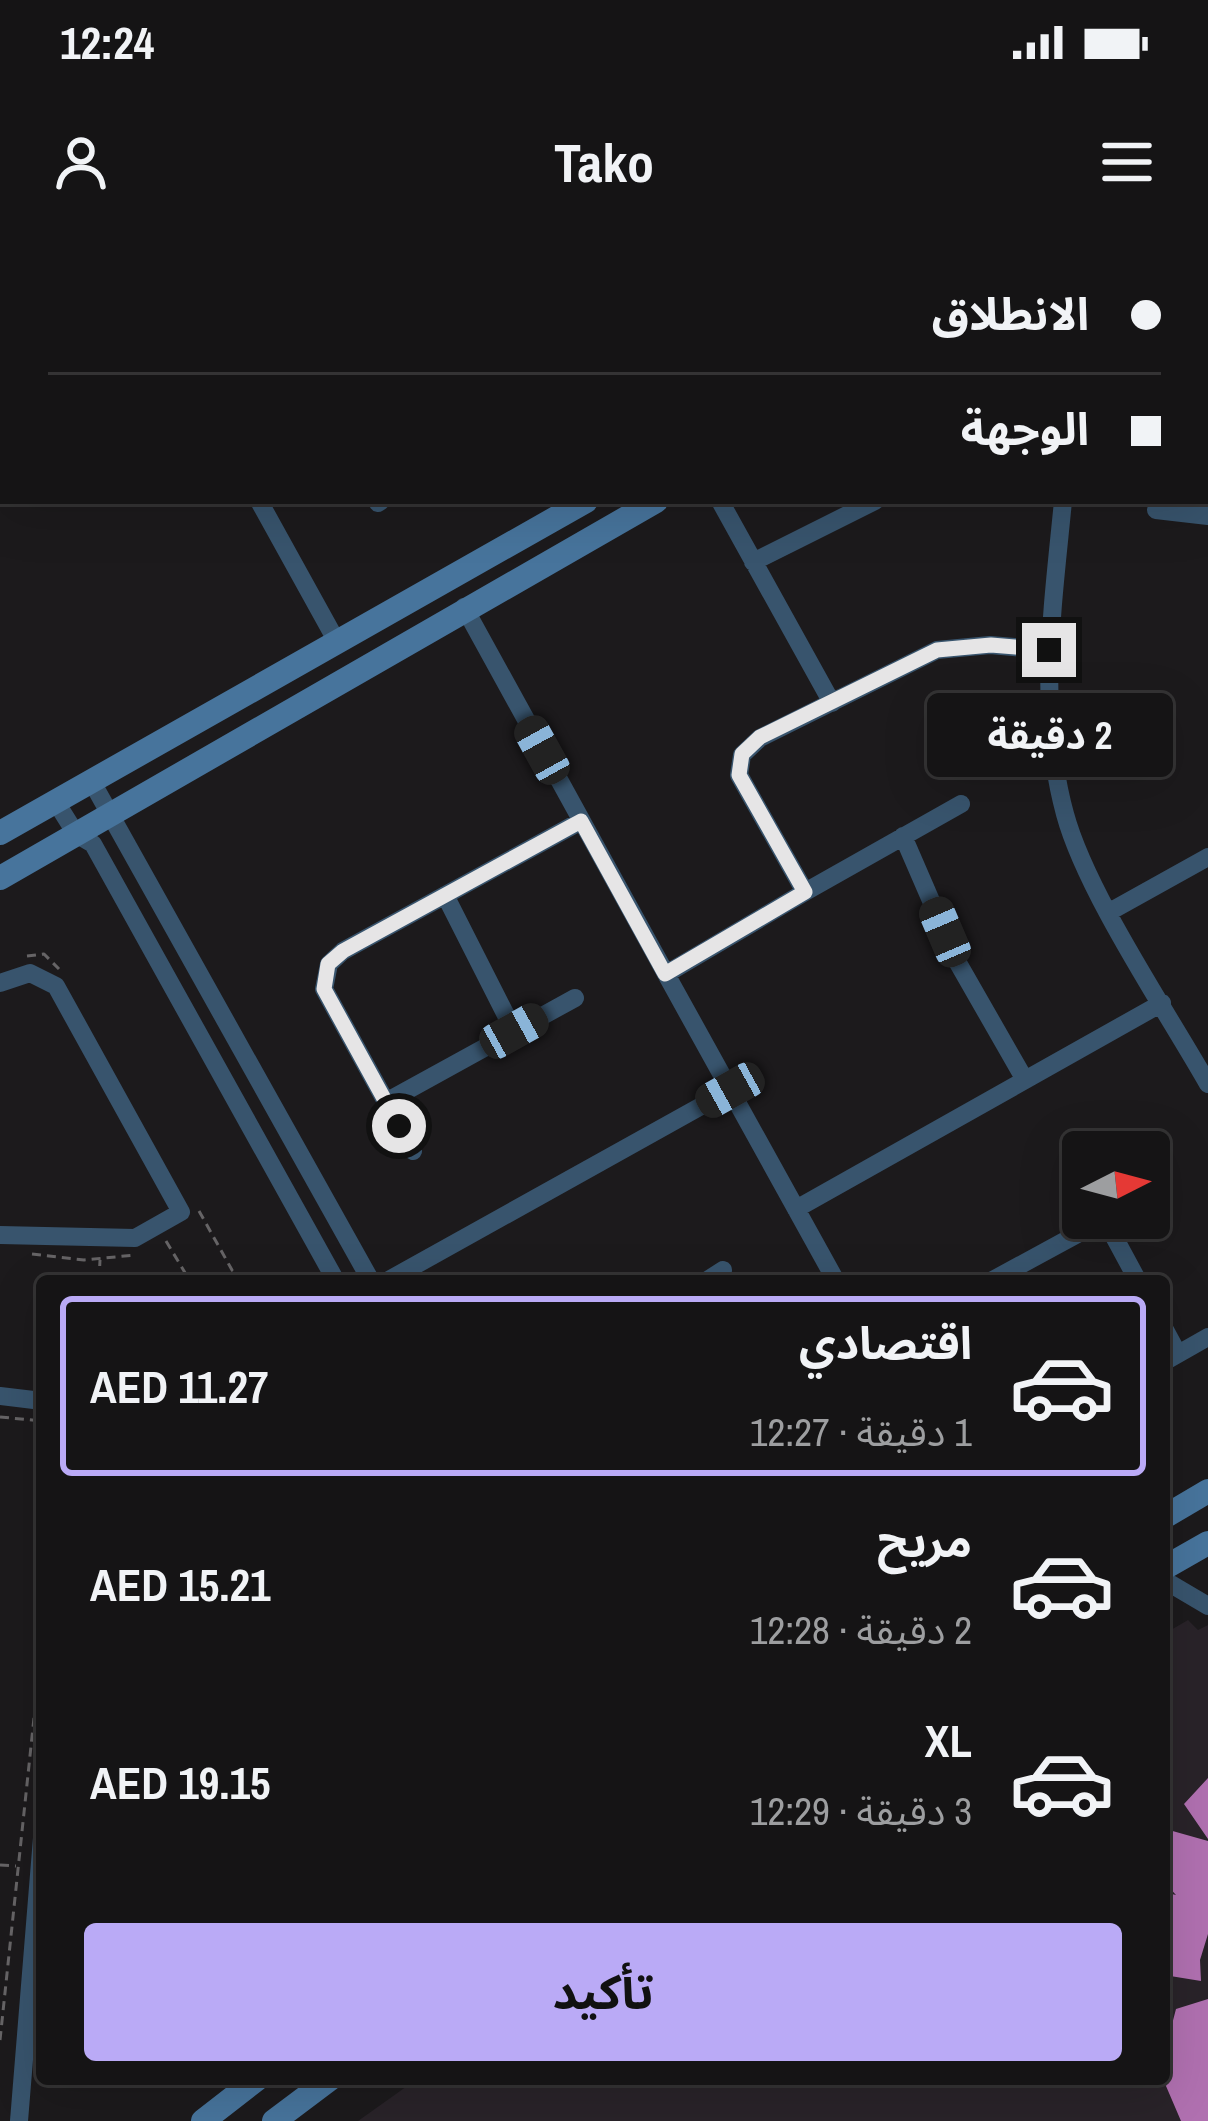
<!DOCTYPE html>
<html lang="ar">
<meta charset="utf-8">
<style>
body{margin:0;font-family:"Archivo Narrow","Noto Sans Arabic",sans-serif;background:#1e1d1e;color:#f1f3f6;direction:rtl;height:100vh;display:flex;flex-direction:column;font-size:45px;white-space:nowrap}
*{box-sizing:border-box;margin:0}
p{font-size:39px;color:#9d9ea0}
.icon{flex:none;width:66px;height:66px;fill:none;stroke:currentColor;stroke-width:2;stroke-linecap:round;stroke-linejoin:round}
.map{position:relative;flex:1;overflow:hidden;direction:ltr}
.sheet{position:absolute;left:36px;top:1035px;width:1134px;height:810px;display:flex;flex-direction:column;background:#151415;border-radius:12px;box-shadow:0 12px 48px #0002,0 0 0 3px #343334;direction:rtl}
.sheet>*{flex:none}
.banner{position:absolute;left:0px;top:0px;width:1209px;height:264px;box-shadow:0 12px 48px #0002,0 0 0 3px #343334;direction:rtl;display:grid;align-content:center;height:264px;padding:0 48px;background:#151415}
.needle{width:78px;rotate:84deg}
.tools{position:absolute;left:1062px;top:891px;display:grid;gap:24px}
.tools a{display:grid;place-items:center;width:108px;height:108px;border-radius:12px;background:#151415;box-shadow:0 12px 48px #0002,0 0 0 3px #343334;font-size:60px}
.end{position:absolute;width:54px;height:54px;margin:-27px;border:15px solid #e6e5e6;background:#111;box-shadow:0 0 0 6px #111}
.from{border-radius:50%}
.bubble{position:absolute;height:84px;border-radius:12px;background:#151415;box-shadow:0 12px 48px #0002,0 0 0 3px #343334;font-size:39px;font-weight:700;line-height:84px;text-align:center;direction:rtl}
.car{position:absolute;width:36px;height:72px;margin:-36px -18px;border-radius:15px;box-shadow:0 0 9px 3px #0007;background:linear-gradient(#222 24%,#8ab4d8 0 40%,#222 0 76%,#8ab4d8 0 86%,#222 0)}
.banner b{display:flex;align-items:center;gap:42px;height:114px;font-size:45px}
.banner b+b{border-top:3px solid #343334}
.banner i{width:30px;height:30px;background:#f1f3f6}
ul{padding:21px 0 0;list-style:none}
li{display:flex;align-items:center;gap:36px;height:180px;margin:0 24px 18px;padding:0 24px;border:6px solid transparent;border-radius:12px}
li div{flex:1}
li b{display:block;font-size:45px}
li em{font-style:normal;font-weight:700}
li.on{border-color:#baaaf6}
li>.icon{width:108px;height:108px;stroke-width:1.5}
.action{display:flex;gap:24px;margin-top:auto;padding:24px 48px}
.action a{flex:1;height:138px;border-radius:12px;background:#baaaf6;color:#111;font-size:48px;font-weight:700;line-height:138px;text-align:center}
.status{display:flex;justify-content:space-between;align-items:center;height:84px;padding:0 60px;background:#151415;direction:ltr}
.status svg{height:33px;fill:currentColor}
header{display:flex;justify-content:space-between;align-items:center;height:156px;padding:0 48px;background:#151415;font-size:54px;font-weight:700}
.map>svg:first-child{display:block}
.built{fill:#292329}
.building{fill:#b070b0}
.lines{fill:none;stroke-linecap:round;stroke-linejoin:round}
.path{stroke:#666466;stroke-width:3;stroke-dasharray:9 6;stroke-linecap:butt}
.street{stroke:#38546d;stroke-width:18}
.secondary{stroke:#47749c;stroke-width:24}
.route{stroke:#e6e5e6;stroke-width:15}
</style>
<div class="status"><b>12:24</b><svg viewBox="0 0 49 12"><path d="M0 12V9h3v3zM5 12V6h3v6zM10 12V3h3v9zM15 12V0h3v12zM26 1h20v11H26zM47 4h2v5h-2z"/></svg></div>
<header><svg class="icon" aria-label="menu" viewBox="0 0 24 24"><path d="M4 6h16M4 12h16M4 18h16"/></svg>Tako<svg class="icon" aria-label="person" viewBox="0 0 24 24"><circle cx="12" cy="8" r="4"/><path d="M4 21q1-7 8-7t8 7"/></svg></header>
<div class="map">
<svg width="1208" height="1881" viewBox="0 0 1208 1881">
<rect width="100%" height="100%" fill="#1c1a1c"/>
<path class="built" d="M1188,1380L1198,1390L1208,1385V1881H358L417,1839H1164V1394Z"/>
<path class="building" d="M1208,1538V1599L1184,1564Z
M1169,1590L1208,1601V1694L1200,1720L1201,1741L1164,1735V1652L1176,1655L1164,1642Z
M1208,1759V1881H1181L1163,1839L1164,1815L1176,1769Z"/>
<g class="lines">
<path class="path" d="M27,716L44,714L59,729
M199,971L232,1030L215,1041
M166,1001L190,1041
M32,1014L84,1020L135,1015
M99,1041L100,1020
M0,1177L42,1181
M0,1625L16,1626
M0,1800L42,1402"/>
<path class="street" d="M114,0L115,3
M300,0L302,3
M474,0L476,3
M661,0L663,3
M930,3L931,0
M1092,3V0
M1206,37H1208
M0,180L3,179
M259,261L337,402
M720,261L832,463
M1063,261C1053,365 1037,472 1065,574C1086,652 1166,770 1208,844
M378,263L381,261
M1156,270L1208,276
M753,322L875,261
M464,367L666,734
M92,542L371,1041
M56,562L76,594L93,604L336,1041
M903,596L958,723L1025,840
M805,652L961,564
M445,655L514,791
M1111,671L1208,617
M0,743L30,733L56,746L181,972L135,998L0,995
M386,862L575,758
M413,911L324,749L329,724L343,711L581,581
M1074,922L1083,938
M796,969L1162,763
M1104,978L1138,1041
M387,1041L730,850
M706,1041L723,1030
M836,1041L666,734L805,652L739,535L742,515L760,498L937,410L990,405L1049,410
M991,1041L1105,979
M1164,1088L1178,1114
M1164,1122L1208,1097
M0,1156L42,1161
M1164,1340L1208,1366
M19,1881L42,1598"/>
<path class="secondary" d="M1206,140L1208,141
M1206,171H1208
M0,593L586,261
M0,638L656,261
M1164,1277L1208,1251
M1164,1328L1208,1303
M203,1881L257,1839
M274,1881L330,1839"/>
</g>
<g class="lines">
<path class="route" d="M399,886L324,749L328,724L343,711L581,581L665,734L805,652L739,535L742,514L760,497L937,410L991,405L1049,410"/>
</g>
</svg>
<div class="tools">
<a><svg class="needle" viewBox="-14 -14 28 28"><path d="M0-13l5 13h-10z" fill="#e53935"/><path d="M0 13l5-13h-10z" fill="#9d9ea0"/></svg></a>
</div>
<i class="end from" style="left:399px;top:886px"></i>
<i class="end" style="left:1049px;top:410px"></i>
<div class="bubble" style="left:927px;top:453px;width:246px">2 دقيقة</div>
<i class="car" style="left:542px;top:510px;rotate:331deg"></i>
<i class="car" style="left:945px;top:692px;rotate:337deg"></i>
<i class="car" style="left:514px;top:791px;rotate:61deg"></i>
<i class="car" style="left:730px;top:850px;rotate:241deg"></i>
<div class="banner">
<b><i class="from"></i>الانطلاق</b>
<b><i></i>الوجهة</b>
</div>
<section class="sheet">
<ul>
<li class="on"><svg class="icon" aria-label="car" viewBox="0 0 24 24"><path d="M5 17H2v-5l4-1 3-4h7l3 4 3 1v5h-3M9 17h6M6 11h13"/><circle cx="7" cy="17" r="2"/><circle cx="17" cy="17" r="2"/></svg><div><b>اقتصادي</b><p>1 دقيقة · 12:27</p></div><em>AED 11.27</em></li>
<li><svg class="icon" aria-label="car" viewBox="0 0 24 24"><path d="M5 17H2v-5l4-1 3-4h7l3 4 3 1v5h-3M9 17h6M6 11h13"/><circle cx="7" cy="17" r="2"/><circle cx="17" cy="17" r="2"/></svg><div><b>مريح</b><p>2 دقيقة · 12:28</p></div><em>AED 15.21</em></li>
<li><svg class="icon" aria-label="car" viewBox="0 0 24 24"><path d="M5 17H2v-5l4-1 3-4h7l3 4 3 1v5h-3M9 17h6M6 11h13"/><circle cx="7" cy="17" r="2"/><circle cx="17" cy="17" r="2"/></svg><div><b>XL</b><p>3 دقيقة · 12:29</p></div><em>AED 19.15</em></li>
</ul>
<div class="action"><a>تأكيد</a></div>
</section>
</div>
